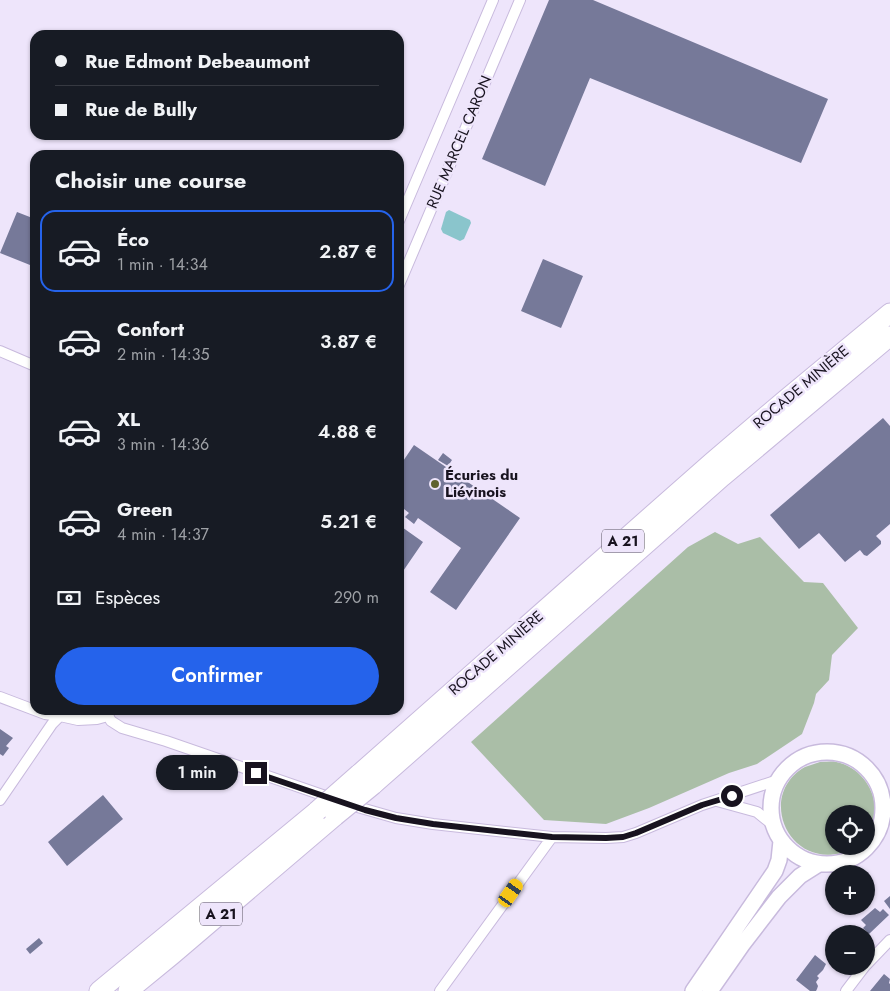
<!DOCTYPE html>
<html lang="fr">
<meta charset="utf-8">
<style>
body{margin:0;font-family:Jost,sans-serif;background:#242831;color:#f1f3f6;height:100vh;display:flex;flex-direction:column;font-size:19px;white-space:nowrap}
*{box-sizing:border-box;margin:0}
p{font-size:16px;color:#9ea1a6}
.icon{flex:none;width:28px;height:28px;fill:none;stroke:currentColor;stroke-width:2;stroke-linecap:round;stroke-linejoin:round}
.map{position:relative;flex:1;overflow:hidden}
.details{position:absolute;left:30px;top:150px;width:374px;height:565px;display:flex;flex-direction:column;background:#171b24;border-radius:15px;box-shadow:0 1px 4px #0004}
.details>*{flex:none}
.top-card{position:absolute;left:30px;top:30px;width:374px;height:110px;border-radius:15px;box-shadow:0 1px 4px #0004;display:grid;align-content:center;height:110px;padding:0 25px;background:#171b24}
.controls{position:absolute;left:825px;top:805px;display:grid;gap:10px}
.controls a{display:grid;place-items:center;width:50px;height:50px;border-radius:50%;background:#171b24;box-shadow:0 1px 4px #0004;font-size:25px}
.end{position:absolute;width:22px;height:22px;margin:-11px;border:6px solid #18131f;background:#fff;box-shadow:0 0 0 2px #fff}
.from{border-radius:50%}
.bubble{position:absolute;height:35px;border-radius:18px;background:#171b24;box-shadow:0 1px 4px #0004;font-size:16px;font-weight:600;line-height:35px;text-align:center}
.car{position:absolute;width:15px;height:30px;margin:-15px -8px;border-radius:6px;box-shadow:0 0 4px 1px #0007;background:linear-gradient(#f5c518 24%,#345 0 40%,#f5c518 0 76%,#345 0 86%,#f5c518 0)}
.top-card b{display:flex;align-items:center;gap:18px;height:48px;font-size:19px}
.top-card b+b{border-top:1px solid #363941}
.top-card i{width:12px;height:12px;background:#f1f3f6}
ul{padding:0;list-style:none}
li{display:flex;align-items:center;gap:15px;height:82px;margin:0 10px 8px;padding:0 15px;border:2px solid transparent;border-radius:15px}
li div{flex:1}
li b{display:block;font-size:19px}
li em{font-style:normal;font-weight:600}
li.active{border-color:#2563eb}
li>.icon{width:45px;height:45px;stroke-width:1.5}
h2{padding:0 25px;font-size:22px;line-height:60px}
.pay{display:flex;align-items:center;gap:12px;height:55px;padding:0 25px;font-size:19px}
.pay p{margin-inline-start:auto}
.cta{display:flex;gap:10px;margin-top:auto;padding:10px 25px}
.cta a{flex:1;height:58px;border-radius:30px;background:#2563eb;color:#fff;font-size:20px;font-weight:600;line-height:58px;text-align:center}
.map>svg:first-child{display:block}
.green{fill:#aabea7}
.water{fill:#8ac5cc}
.building{fill:#767999}
.lines{fill:none;stroke-linecap:round;stroke-linejoin:round}
.street-casing{stroke:#c8badd;stroke-width:12}
.secondary-casing{stroke:#c8badd;stroke-width:18}
.highway-casing{stroke:#c8badd;stroke-width:21}
.street{stroke:#fff;stroke-width:10}
.secondary{stroke:#fff;stroke-width:15}
.highway{stroke:#fff;stroke-width:19}
.highway-bridge-casing{stroke:#c8badd;stroke-width:21;stroke-linecap:butt}
.highway-bridge{stroke:#fff;stroke-width:19}
.route{stroke:#18131f;stroke-width:6}
.poi-dot{fill:#5f622f;stroke:#eee5fb;stroke-width:2}
.labels{text-anchor:middle;stroke-width:5;stroke-linejoin:round;paint-order:stroke}
.shield{fill:#eee5fb;stroke:#585261;stroke-width:1}
.shield-label{font-size:14px;font-weight:bold;fill:#18131f}
.street-label{font-size:15px;fill:#18131f;stroke:#eee5fb}
.poi-label{font-size:15px;font-weight:bold;fill:#18131f;stroke:#eee5fb;text-anchor:start}
</style>
<div class="map">
<svg width="890" height="991" viewBox="0 0 890 991">
<rect width="100%" height="100%" fill="#eee5fb"/>
<path class="green" d="M715,532L738,544L760,537L804,582L823,583L858,628L832,655L829,680L816,694L814,703L802,734L757,764L729,773L649,808L606,824L544,820L471,742L688,547Z
M820,762C825,762 831,761 836,762C862,767 881,795 873,821C871,826 869,831 866,835V814H834V846H855C850,849 846,852 841,853C787,867 757,794 805,767C810,765 815,764 820,762Z"/>
<path class="water" d="M449,210L470,220L471,223L464,239L460,241L443,233L441,229L446,212Z"/>
<path class="building" d="M549,0H593L828,99L801,163L590,78L545,186L482,159Z
M17,212L35,219V267L0,253Z
M543,259L583,276L561,328L521,311Z
M883,418L890,426V524L876,536L881,541V544L867,556L864,555L860,550L845,562L819,533L799,549L770,515Z
M414,445L520,518L456,610L430,592L461,548L418,518L414,524L405,517L409,513L399,505V467Z
M443,453L452,460L448,466L438,460Z
M399,525L423,542L399,577Z
M0,729L13,738L6,746L9,748L3,756L0,754Z
M103,795L123,819L67,866L48,842Z
M890,896V909L884,901Z
M875,908L880,912L883,909L889,915L869,934L863,928L866,925L861,920Z
M844,928L849,934H839Z
M39,938L43,943L30,954L26,949Z
M815,955L826,964L823,970L817,976L819,978L816,982L818,986L817,989L816,991H810L796,980Z
M884,974L890,979L889,983L890,984V991H870Z"/>
<g class="lines">
<g class="street-casing">
<path id="street" d="M399,221L493,0
M399,285L520,0
M0,351L35,366
M0,697L45,714L60,716L78,720L97,719L108,716
M105,710L111,721L122,728L166,741L334,799
M0,800L52,724L60,716L75,710
M717,801L757,812L773,825
M347,804L396,818L433,824L552,837L606,838L623,837L636,833L702,805L778,780
M866,965L890,940
M440,991L552,837
M846,991L865,966"/>
</g>
<g class="secondary-casing">
<path id="secondary" d="M771 808a56 56 0 1 1 112 0a56 56 0 1 1-112 0Z
M693,991L775,871L779,860L781,841
M710,991L742,945L779,897L800,876L819,864"/>
</g>
<g class="highway-casing">
<path id="highway" d="M359,774L712,462L785,400L890,313
M373,785L722,477L890,336
M99,991L317,811
M128,991L172,955L335,816"/>
</g>
<use href="#street" class="street"/>
<use href="#secondary" class="secondary"/>
<use href="#highway" class="highway"/>
<g class="highway-bridge-casing">
<path id="highway-bridge" d="M317,811L359,774
M335,816L373,785"/>
</g>
<use href="#highway-bridge" class="highway-bridge"/>
</g>
<g class="lines">
<path class="route" d="M256,773L365,810L396,818L433,824L552,837L606,838L623,837L636,833L702,805L732,796"/>
</g>
<circle class="poi-dot" cx="435" cy="484" r="5"/>
<g class="labels">
<g class="shield">
<rect x="602" y="529.5" width="42" height="23" rx="4"/>
<rect x="200" y="902.5" width="42" height="23" rx="4"/>
</g>
<g class="shield-label">
<text x="623" y="546">A 21</text>
<text x="221" y="919">A 21</text>
</g>
<g class="street-label">
<text transform="translate(459 142) rotate(-67)" y="5">RUE MARCEL CARON</text>
<text transform="translate(801 387) rotate(-40)" y="5">ROCADE MINIÈRE</text>
<text transform="translate(496 653) rotate(-41)" y="5">ROCADE MINIÈRE</text>
</g>
<g class="poi-label">
<text x="445" y="480">Écuries du<tspan x="445" dy="17">Liévinois</tspan></text>
</g>
</g>
</svg>
<div class="controls">
<a><svg class="icon" aria-label="locate" viewBox="0 0 24 24"><circle cx="12" cy="12" r="6"/><path d="M12 2v4M12 18v4M2 12h4M18 12h4"/></svg></a>
<a>+</a>
<a>−</a>
</div>
<i class="end from" style="left:732px;top:796px"></i>
<i class="end" style="left:256px;top:773px"></i>
<div class="bubble" style="left:156px;top:755px;width:82px">1 min</div>
<i class="car" style="left:511px;top:893px;rotate:35deg"></i>
<div class="top-card">
<b><i class="from"></i>Rue Edmont Debeaumont</b>
<b><i></i>Rue de Bully</b>
</div>
<section class="details">
<h2>Choisir une course</h2>
<ul>
<li class="active"><svg class="icon" aria-label="car" viewBox="0 0 24 24"><path d="M5 17H2v-5l4-1 3-4h7l3 4 3 1v5h-3M9 17h6M6 11h13"/><circle cx="7" cy="17" r="2"/><circle cx="17" cy="17" r="2"/></svg><div><b>Éco</b><p>1 min · 14:34</p></div><em>2.87 €</em></li>
<li><svg class="icon" aria-label="car" viewBox="0 0 24 24"><path d="M5 17H2v-5l4-1 3-4h7l3 4 3 1v5h-3M9 17h6M6 11h13"/><circle cx="7" cy="17" r="2"/><circle cx="17" cy="17" r="2"/></svg><div><b>Confort</b><p>2 min · 14:35</p></div><em>3.87 €</em></li>
<li><svg class="icon" aria-label="car" viewBox="0 0 24 24"><path d="M5 17H2v-5l4-1 3-4h7l3 4 3 1v5h-3M9 17h6M6 11h13"/><circle cx="7" cy="17" r="2"/><circle cx="17" cy="17" r="2"/></svg><div><b>XL</b><p>3 min · 14:36</p></div><em>4.88 €</em></li>
<li><svg class="icon" aria-label="car" viewBox="0 0 24 24"><path d="M5 17H2v-5l4-1 3-4h7l3 4 3 1v5h-3M9 17h6M6 11h13"/><circle cx="7" cy="17" r="2"/><circle cx="17" cy="17" r="2"/></svg><div><b>Green</b><p>4 min · 14:37</p></div><em>5.21 €</em></li>
</ul>
<div class="pay"><svg class="icon" aria-label="cash" viewBox="0 0 24 24"><path d="M3 7h18v10H3z"/><circle cx="12" cy="12" r="2"/></svg>Espèces<p>290 m</p></div>
<div class="cta"><a>Confirmer</a></div>
</section>
</div>
